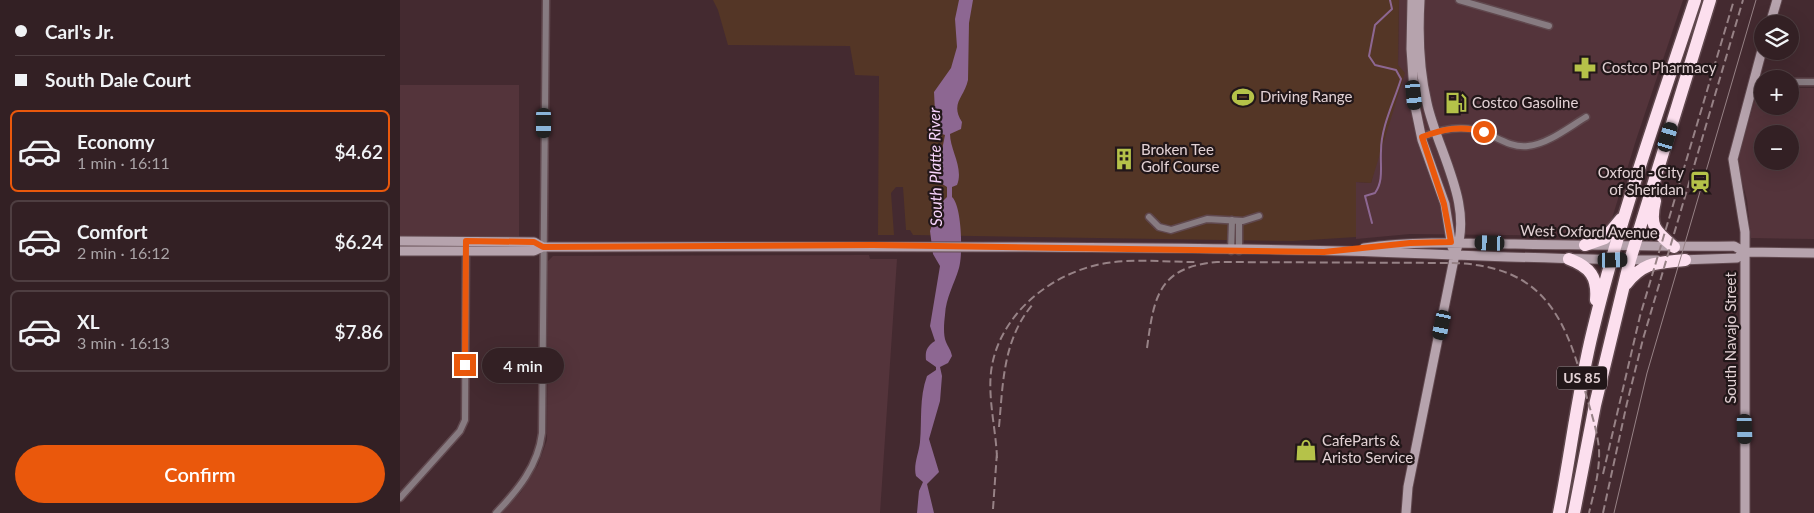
<!DOCTYPE html>
<meta charset="utf-8">
<style>
body{margin:0;font-family:Lato,sans-serif;background:#3b282c;color:#f1f3f6;height:100vh;display:flex;flex-direction:column;font-size:19px;white-space:nowrap}
*{box-sizing:border-box;margin:0}
p{font-size:16px;color:#a9a3a6}
.icon{flex:none;width:28px;height:28px;fill:none;stroke:currentColor;stroke-width:2;stroke-linecap:round;stroke-linejoin:round}
.map{position:relative;flex:1;overflow:hidden}
.sheet{display:flex;flex-direction:column;background:#332024;width:400px}
.sheet>*{flex:none}
.guide{display:grid;align-content:center;height:110px;padding:0 15px;background:#332024}
.tools{position:absolute;left:1354px;top:15px;display:grid;gap:10px}
.tools a{display:grid;place-items:center;width:45px;height:45px;border-radius:50%;background:#332024;box-shadow:0 5px 20px #0002,0 0 0 1px #4e3e41;font-size:25px}
.end{position:absolute;width:22px;height:22px;margin:-11px;border:6px solid #ea580c;background:#fff;box-shadow:0 0 0 2px #fff}
.from{border-radius:50%}
.bubble{position:absolute;height:35px;border-radius:18px;background:#332024;box-shadow:0 5px 20px #0002,0 0 0 1px #4e3e41;font-size:16px;font-weight:600;line-height:35px;text-align:center}
.car{position:absolute;width:15px;height:30px;margin:-15px -8px;border-radius:6px;box-shadow:0 0 4px 1px #0007;background:linear-gradient(#222 24%,#8ab4d8 0 40%,#222 0 76%,#8ab4d8 0 86%,#222 0)}
.guide b{display:flex;align-items:center;gap:18px;height:48px;font-size:19px}
.guide b+b{border-top:1px solid #4e3e41}
.guide i{width:12px;height:12px;background:#f1f3f6}
ul{padding:0;list-style:none}
li{display:flex;align-items:center;gap:15px;height:82px;margin:0 10px 8px;padding:0 5px;border:2px solid #4e3e41;border-radius:8px}
li div{flex:1}
li b{display:block;font-size:19px}
li em{font-style:normal;font-weight:600}
li.current{border-color:#ea580c}
li>.icon{width:45px;height:45px;stroke-width:1.5}
.cta{display:flex;gap:10px;margin-top:auto;padding:10px 15px}
.cta a{flex:1;height:58px;border-radius:30px;background:#ea580c;color:#fff;font-size:20px;font-weight:600;line-height:58px;text-align:center}
main{display:flex;flex:1;min-height:0}
.map>svg:first-child{display:block}
.built{fill:#54343b;fill-rule:evenodd}
.green{fill:#543626}
.water{fill:#8d6792}
.lines{fill:none;stroke-linecap:round;stroke-linejoin:round}
.stream{stroke:#8d6792;stroke-width:2}
.street-casing{stroke:#60484e;stroke-width:9}
.secondary-casing{stroke:#60484e;stroke-width:11}
.highway-casing{stroke:#60484e;stroke-width:15}
.street{stroke:#877b81;stroke-width:6}
.secondary{stroke:#b6a3ad;stroke-width:9}
.highway{stroke:#fcdfee;stroke-width:12}
.tram{stroke:#978286;stroke-width:1}
.rail{stroke:#978286;stroke-width:2;stroke-dasharray:8 4;stroke-linecap:butt}
.route{stroke:#ea580c;stroke-width:6}
.labels{text-anchor:middle;stroke-width:4.5;stroke-linejoin:round;paint-order:stroke}
.shield{fill:#221719;stroke:#a8999c;stroke-width:1}
.shield-label{font-size:14px;font-weight:bold;fill:#e2d1d4}
.poi-label{font-size:15px;fill:#e2d1d4;stroke:#221719;text-anchor:start}
.street-label{font-size:15px;fill:#e2d1d4;stroke:#221719}
.water-label{font-size:16px;font-style:italic;fill:#f7d4fc;stroke:#221719}
</style>
<main>
<section class="sheet">
<div class="guide">
<b><i class="from"></i>Carl's Jr.</b>
<b><i></i>South Dale Court</b>
</div>
<ul>
<li class="current"><svg class="icon" aria-label="car" viewBox="0 0 24 24"><path d="M5 17H2v-5l4-1 3-4h7l3 4 3 1v5h-3M9 17h6M6 11h13"/><circle cx="7" cy="17" r="2"/><circle cx="17" cy="17" r="2"/></svg><div><b>Economy</b><p>1 min · 16:11</p></div><em>$4.62</em></li>
<li><svg class="icon" aria-label="car" viewBox="0 0 24 24"><path d="M5 17H2v-5l4-1 3-4h7l3 4 3 1v5h-3M9 17h6M6 11h13"/><circle cx="7" cy="17" r="2"/><circle cx="17" cy="17" r="2"/></svg><div><b>Comfort</b><p>2 min · 16:12</p></div><em>$6.24</em></li>
<li><svg class="icon" aria-label="car" viewBox="0 0 24 24"><path d="M5 17H2v-5l4-1 3-4h7l3 4 3 1v5h-3M9 17h6M6 11h13"/><circle cx="7" cy="17" r="2"/><circle cx="17" cy="17" r="2"/></svg><div><b>XL</b><p>3 min · 16:13</p></div><em>$7.86</em></li>
</ul>
<div class="cta"><a>Confirm</a></div>
</section>
<div class="map">
<svg width="1414" height="513" viewBox="0 0 1414 513">
<rect width="100%" height="100%" fill="#442a30"/>
<path class="built" d="M999,0H1283L1236,140L1210,225L1206,231L1195,236L1010,234L956,239V182L971,183L998,67Z
M0,85H119V237H0Z
M1358,88H1362V106H1390V88H1414V239L1351,238L1347,200L1337,163ZM1362,134H1390V161H1362Z
M469,255L470,259H497L480,513H102L121,492L138,465L147,440L148,261L153,256Z"/>
<path class="green" d="M313,0H999L998,65L1005,73L971,183L956,182V237L893,241L513,235L510,230H506L503,187H496L491,193L494,235H478L479,76L455,75L450,46L328,45L318,10Z"/>
<path class="water" d="M559,0H573L569,23L568,80C564,98 550,103 562,122L561,129L550,134C550,150 564,168 557,185L552,187V197C562,206 563,255 559,268C554,285 546,297 545,315C544,323 543,335 546,342C548,347 551,350 552,356L548,363L540,367L542,376L540,401L529,439L539,472L527,484L534,513H517L519,491L523,482L516,476C513,465 519,453 520,442C522,420 519,398 527,376L536,370V367L526,360C525,351 527,346 535,341L530,326L540,266L533,254L530,231L539,205L547,197V187L536,180L545,135L536,132L534,92L551,68L557,47L555,19Z"/>
<g class="lines">
<path class="stream" d="M972,223L965,196L975,193C984,181 980,165 981,151C981,127 994,102 1001,79L996,70L975,65L969,56L975,25L992,9L990,0"/>
<g class="street-casing">
<path id="street" d="M1059,0L1149,26
M1390,82H1414
M1022,137C1044,128 1066,124 1088,134C1101,140 1114,148 1128,146C1148,144 1169,127 1186,117
M749,217L759,227L771,230L807,219L843,221L859,216
M831,251L832,220
M839,251V221
M0,498L60,431L65,420L66,248
M96,513C118,490 138,466 142,433L146,0"/>
</g>
<g class="secondary-casing">
<path id="secondary" d="M1012,0L1011,49L1015,106L1022,140L1045,204L1052,247
M1370,24L1377,0
M0,241L134,242L143,247
M964,248C1014,241 1064,243 1115,244C1188,245 1261,247 1334,246L1345,252L1414,253
M0,251H134L143,247C410,247 677,245 944,251C1048,254 1152,260 1257,260
M1280,260L1337,258L1345,252
M1006,513L1008,487L1055,254C1075,206 1037,150 1027,103C1019,69 1018,34 1020,0
M1345,513V232L1333,159L1362,50"/>
</g>
<g class="highway-casing">
<path id="highway" d="M1255,201C1249,227 1255,231 1274,247
M1185,245L1205,238L1221,219
M1169,259C1190,267 1198,277 1196,300
M1226,284C1244,261 1258,263 1285,260
M1159,513C1171,452 1178,390 1193,330C1220,218 1259,109 1295,0
M1174,513L1195,405L1230,260L1310,0"/>
</g>
<use href="#street" class="street"/>
<use href="#secondary" class="secondary"/>
<use href="#highway" class="highway"/>
<path class="tram" d="M1214,513L1247,373L1356,0"/>
<path class="rail" d="M747,348C754,297 758,267 817,262L1054,263C1137,266 1163,309 1183,383C1188,404 1197,427 1199,449C1200,471 1194,492 1189,513
M599,427C603,383 603,339 633,304
M597,458C596,430 588,400 591,372C597,321 641,281 689,267C722,257 761,262 795,262
M1203,474L1240,316L1334,0
M593,509L597,452
M1203,513L1227,403L1243,339L1343,0"/>
</g>
<g class="lines">
<path class="route" d="M65,365L66,241L134,242L143,247L473,245L924,252L1010,243L1051,242L1044,204L1022,137C1043,129 1062,125 1084,132"/>
</g>
<defs>
<g id="pharmacy-bare" transform="scale(1.725)"><path d="M-2-6h4v4h4v4h-4v4h-4v-4h-4v-4h4Z" fill="#b5c249" stroke="#221719" stroke-width="2.5" paint-order="stroke"/></g>
<g id="stadium-bare" transform="scale(1.725)"><path d="M0-5a6.5 5 0 1 0 0 10a6.5 5 0 1 0 0-10ZM-3.5-1.8h7v3.6h-7Z" fill="#b5c249" stroke="#221719" stroke-width="2.5" paint-order="stroke"/></g>
<g id="fuel-bare" transform="scale(1.725)"><path d="M-5.5-6h7V0h2V4h1.3V-2.5L3-4.5l.8-.8L6-3V5H2.5V1h-1V6h-7ZM-4.2-4.7v3.2H.2V-4.7Z" fill="#b5c249" stroke="#221719" stroke-width="2.5" paint-order="stroke"/></g>
<g id="building-bare" transform="scale(1.725)"><path d="M-4-6H4V6H1V3H-1V6H-4ZM-2.5-4.3h1.7v1.8h-1.7ZM.8-4.3h1.7v1.8H.8ZM-2.5-1h1.7V.8h-1.7ZM.8-1h1.7V.8H.8Z" fill="#b5c249" stroke="#221719" stroke-width="2.5" paint-order="stroke"/></g>
<g id="station-bare" transform="scale(1.725)"><path d="M-3-6H3Q5-6 5-4V2Q5 4 3 4L4.5 6H3L1.5 4h-3L-3 6H-4.5L-3 4Q-5 4-5 2V-4Q-5-6-3-6ZM-3.5-4v3h7v-3ZM-3.5 1v1.5H-2V1ZM2 1v1.5H3.5V1Z" fill="#b5c249" stroke="#221719" stroke-width="2.5" paint-order="stroke"/></g>
<g id="shop-bare" transform="scale(1.725)"><path d="M-5-2.5h2.3a2.7 3.5 0 0 1 5.4 0H5L5.5 6h-11ZM-1.5-2.5h3a1.5 2.3 0 0 0-3 0Z" fill="#b5c249" stroke="#221719" stroke-width="2.5" paint-order="stroke"/></g>
</defs>
<g fill-rule="evenodd">
<use href="#pharmacy-bare" x="1185" y="68"/>
<use href="#stadium-bare" x="843" y="97"/>
<use href="#fuel-bare" x="1056" y="103"/>
<use href="#building-bare" x="724" y="159"/>
<use href="#station-bare" x="1300" y="182"/>
<use href="#shop-bare" x="906" y="450"/>
</g>
<g class="labels">
<rect class="shield" x="1157" y="366.5" width="50" height="23" rx="4"/>
<g class="shield-label">
<text x="1182" y="383">US 85</text>
</g>
<g class="poi-label">
<text x="1202" y="73">Costco Pharmacy</text>
<text x="860" y="102">Driving Range</text>
<text x="1072" y="108">Costco Gasoline</text>
<text x="741" y="155">Broken Tee<tspan x="741" dy="17">Golf Course</tspan></text>
<text x="1284" y="178" text-anchor="end">Oxford - City<tspan x="1284" dy="17">of Sheridan</tspan></text>
<text x="922" y="446">CafeParts &amp;<tspan x="922" dy="17">Aristo Service</tspan></text>
</g>
<g class="street-label">
<text transform="translate(1189 232) rotate(1)" y="5">West Oxford Avenue</text>
<text transform="translate(1331 338) rotate(-90)" y="5">South Navajo Street</text>
</g>
<g class="water-label">
<text transform="translate(535 167) rotate(-91)" y="6">South Platte River</text>
</g>
</g>
</svg>
<div class="tools">
<a><svg class="icon" aria-label="layers" viewBox="0 0 24 24"><path d="M12 4l9 5-9 5-9-5zM3 14l9 5 9-5"/></svg></a>
<a>+</a>
<a>−</a>
</div>
<i class="end from" style="left:1084px;top:132px"></i>
<i class="end" style="left:65px;top:365px"></i>
<div class="bubble" style="left:82px;top:348px;width:82px">4 min</div>
<i class="car" style="left:1014px;top:95px;rotate:174deg"></i>
<i class="car" style="left:144px;top:123px;rotate:180deg"></i>
<i class="car" style="left:1268px;top:137px;rotate:17deg"></i>
<i class="car" style="left:1090px;top:243px;rotate:272deg"></i>
<i class="car" style="left:1213px;top:260px;rotate:89deg"></i>
<i class="car" style="left:1042px;top:325px;rotate:192deg"></i>
<i class="car" style="left:1345px;top:429px;rotate:178deg"></i>
</div>
</main>
